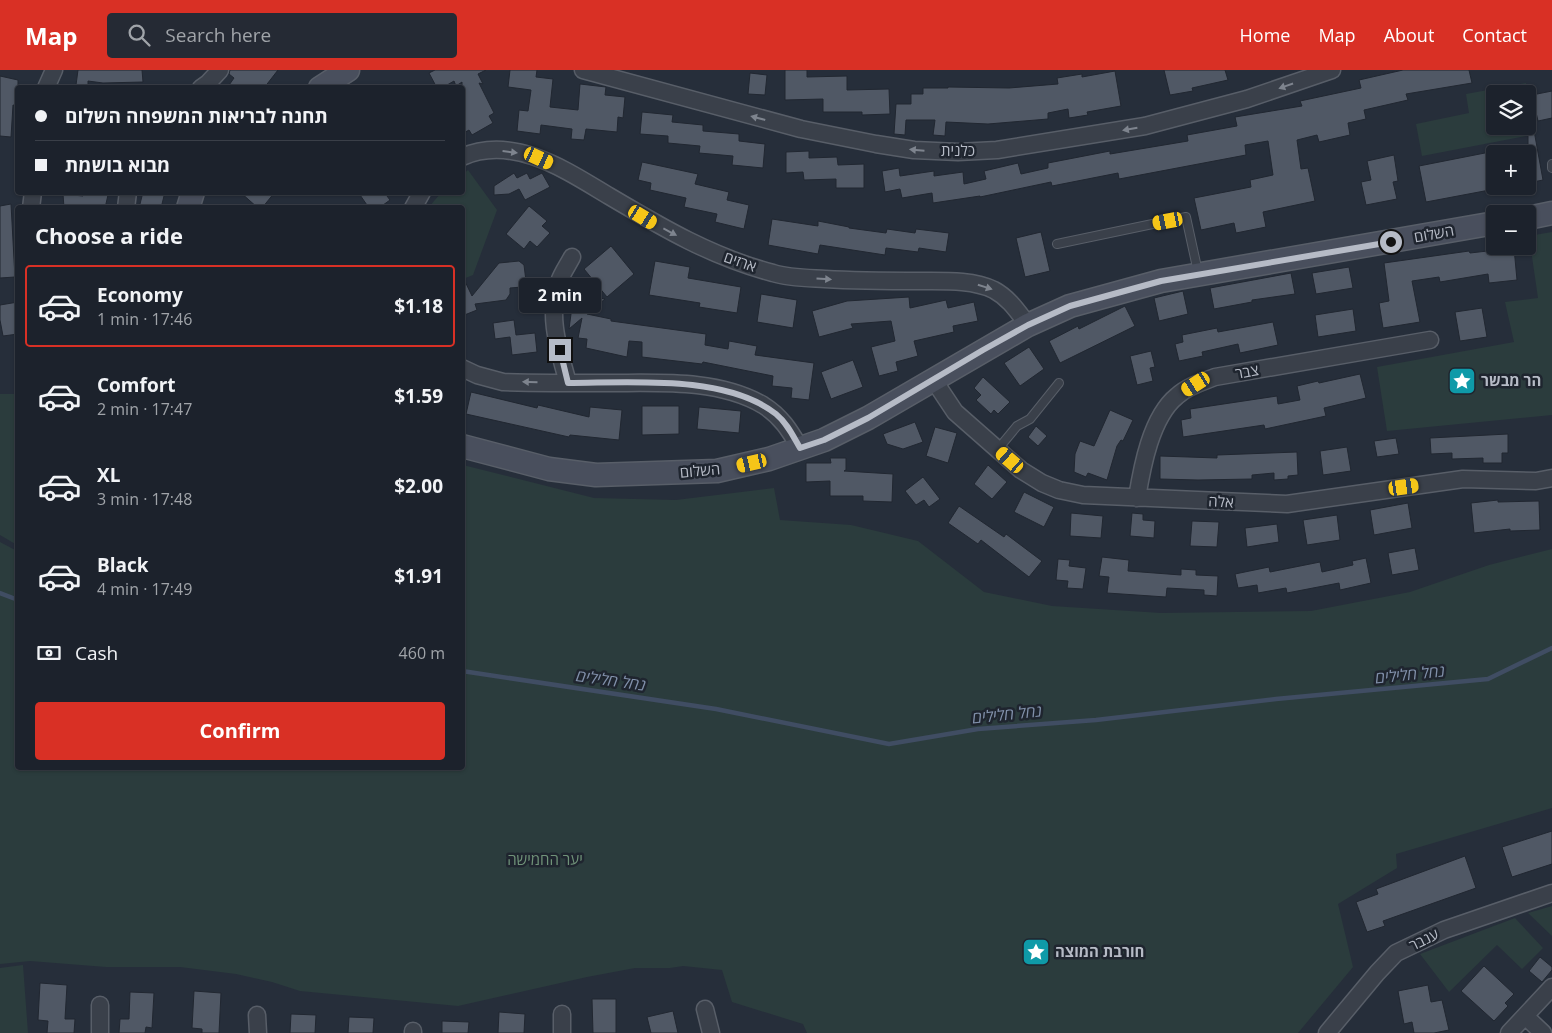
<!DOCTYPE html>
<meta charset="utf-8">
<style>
body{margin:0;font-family:"Open Sans",Heebo,sans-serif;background:#252a34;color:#f1f3f6;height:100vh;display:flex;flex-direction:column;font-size:19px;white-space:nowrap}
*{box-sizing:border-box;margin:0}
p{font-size:16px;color:#a0a4a9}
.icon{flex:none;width:28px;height:28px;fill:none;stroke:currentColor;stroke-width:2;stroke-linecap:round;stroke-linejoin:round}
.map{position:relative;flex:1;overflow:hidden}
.details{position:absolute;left:15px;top:135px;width:450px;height:565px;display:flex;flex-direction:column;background:#1c222c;border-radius:5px;box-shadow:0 1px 4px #0004,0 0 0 1px #3a3f48}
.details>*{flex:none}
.banner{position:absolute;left:15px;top:15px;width:450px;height:110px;border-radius:5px;box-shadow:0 1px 4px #0004,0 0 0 1px #3a3f48;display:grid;align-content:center;height:110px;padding:0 20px;background:#1c222c}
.tools{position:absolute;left:1486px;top:15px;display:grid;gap:10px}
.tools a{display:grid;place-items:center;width:50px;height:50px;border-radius:5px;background:#1c222c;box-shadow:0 1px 4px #0004,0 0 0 1px #3a3f48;font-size:25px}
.end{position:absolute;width:22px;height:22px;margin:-11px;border:6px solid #b6bbc6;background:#111;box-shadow:0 0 0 2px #111}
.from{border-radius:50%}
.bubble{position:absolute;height:35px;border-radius:5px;background:#1c222c;box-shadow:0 1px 4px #0004,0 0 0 1px #3a3f48;font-size:16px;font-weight:700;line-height:35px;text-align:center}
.car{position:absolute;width:15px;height:30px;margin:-15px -8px;border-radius:6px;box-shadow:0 0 4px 1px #0007;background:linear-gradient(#f5c518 24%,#345 0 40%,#f5c518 0 76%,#345 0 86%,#f5c518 0)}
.banner b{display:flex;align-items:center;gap:18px;height:48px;font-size:19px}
.banner b+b{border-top:1px solid #3a3f48}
.banner i{width:12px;height:12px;background:#f1f3f6}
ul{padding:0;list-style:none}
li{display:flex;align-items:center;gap:15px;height:82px;margin:0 10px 8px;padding:0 10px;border:2px solid transparent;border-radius:5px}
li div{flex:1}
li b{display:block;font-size:19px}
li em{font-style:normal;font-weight:700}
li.current{border-color:#d93025}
li>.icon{width:45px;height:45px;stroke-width:1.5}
h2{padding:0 20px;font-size:22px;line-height:60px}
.pay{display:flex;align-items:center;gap:12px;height:55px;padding:0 20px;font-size:19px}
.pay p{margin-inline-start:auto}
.button{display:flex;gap:10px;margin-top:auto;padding:10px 20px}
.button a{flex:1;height:58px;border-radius:5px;background:#d93025;color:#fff;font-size:20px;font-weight:700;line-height:58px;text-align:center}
header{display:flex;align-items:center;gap:30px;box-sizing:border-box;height:70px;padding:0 25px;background:#d93025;color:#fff}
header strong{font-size:24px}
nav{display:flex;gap:28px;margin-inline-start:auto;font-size:18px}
.search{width:350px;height:45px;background:#252a34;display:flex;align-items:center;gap:12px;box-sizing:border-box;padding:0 18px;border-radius:5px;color:#a0a4a9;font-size:19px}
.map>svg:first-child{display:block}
.green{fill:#2b3c3d;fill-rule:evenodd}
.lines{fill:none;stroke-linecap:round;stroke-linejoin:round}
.stream{stroke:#404d63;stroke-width:4.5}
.building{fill:#505865;stroke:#212731}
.lane-casing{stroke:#585e68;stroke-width:10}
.street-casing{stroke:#585e68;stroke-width:19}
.secondary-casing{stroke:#585e68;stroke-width:25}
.lane{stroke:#3a404a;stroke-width:8}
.street{stroke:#3a404a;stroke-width:16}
.secondary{stroke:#494f5d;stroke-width:22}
.oneway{fill:#7e848e}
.route{stroke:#b6bbc6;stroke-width:6}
.labels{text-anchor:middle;stroke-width:5;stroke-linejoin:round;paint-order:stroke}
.street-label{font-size:15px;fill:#b6bbc6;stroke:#1f252f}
.poi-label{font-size:15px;font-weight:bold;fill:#b6bbc6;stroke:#1f252f;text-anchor:start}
.park-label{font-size:15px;fill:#709379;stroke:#1f252f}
.water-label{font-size:16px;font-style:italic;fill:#8190aa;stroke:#1f252f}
</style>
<header>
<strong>Map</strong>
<div class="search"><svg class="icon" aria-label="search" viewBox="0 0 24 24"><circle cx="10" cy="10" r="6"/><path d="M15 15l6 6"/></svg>Search here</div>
<nav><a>Home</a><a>Map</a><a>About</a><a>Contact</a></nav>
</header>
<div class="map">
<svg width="1552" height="963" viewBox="0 0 1552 963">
<rect width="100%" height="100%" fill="#262e3a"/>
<path class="green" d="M1526,13L1536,64L1422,86L1416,54L1469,43L1466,24ZM1495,24H1528V56H1495Z
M468,100L497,140L473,205L463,209L462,138H428L441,123L462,122L463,104Z
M1552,162V345L1387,361L1377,297L1514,272L1505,232L1538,228L1529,166Z
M0,324H17V475L0,465Z
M463,395L594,428L676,430L774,418L780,450L851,455L918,471L984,522L1052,536L1161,543L1311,541L1410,522L1489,495L1552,479V738L1396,784L1397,798L1338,834L1353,897L1298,963H807L803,954L732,932L722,900L683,896L670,898H635L587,907L458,936L300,921L272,912L236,904L180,897H106L30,891L0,894V472L17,481L18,698H462Z
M1552,836V866L1528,843Z
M1515,848L1543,878L1522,899L1497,875L1449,922L1420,884Z
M23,895L28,963H0V898Z"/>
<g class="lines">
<path class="stream" d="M0,523L18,530
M462,601L716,639L889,674L978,659L1096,650L1276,629L1488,609L1552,578"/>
</g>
<path class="building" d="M78,0H142L143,12L103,13L88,11V17L76,15Z
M230,0H278L264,18H227L234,8L229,4Z
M435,0H486L478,4L483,14L479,13L494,43L489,46L493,53L472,65L469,60L462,64V12L456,16L454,11L442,18H437L429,3Z
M510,0H537L536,7L553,9L550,37L578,40L580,14L606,17L605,25L625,27L623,48L618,47L617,62L586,59L584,70L571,69L572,59L541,55L540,64L517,61L519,40L528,41L531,20L508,17Z
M785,0H807V7L847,6V20L889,19L890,44L862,45V42H823V29L785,30Z
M1164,0H1225L1228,10L1192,18L1193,21L1170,25Z
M1403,0H1469L1472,13L1406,24L1408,30L1364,40L1366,49L1348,53L1350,65L1319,72L1317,65L1297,70L1301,99L1308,98L1315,131L1263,142L1266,157L1236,163L1234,153L1201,160L1194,128L1251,117L1250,110L1273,105L1268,71L1245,75L1246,85L1119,109L1118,103L1052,116L1051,112L980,127V126L933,133L932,123L902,128L900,119L885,122L882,101L899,98L900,106L934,101V106L963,102L964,114L986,109L984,101L1018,93L1021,104L1048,98V93L1110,81V84L1188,71L1187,65L1237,56L1235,47L1302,36L1300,31L1361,18L1359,10Z
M1115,1L1121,36L1087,42L1088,45L1069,48L1068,39L1048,43V49L988,54L946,52L945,66L933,65L935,50H906L905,65L894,64L896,34H911V24H923V18H948V17L1009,18L1058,14L1057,8L1082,4V7Z
M750,3L767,5L765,25L748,24Z
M0,6L18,10V36L13,35L11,67L0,66Z
M1552,21V48L1538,51L1532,25Z
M642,42L673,45L672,52L703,55V61L739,64V71L765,74L763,98L732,95L733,86L699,83L700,76L668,73V66L640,64Z
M1533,55L1543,110L1528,113V56Z
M809,81V88L837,87L838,95L864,94V118H836V109L804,110L803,102L786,103V82Z
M1495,81V119L1426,132L1419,96Z
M1394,85L1398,111L1393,112L1397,129L1366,135L1361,112L1371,110L1367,91Z
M642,92L698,104L695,114L729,122L727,130L749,135L744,159L715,152L717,144L684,137L686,128L650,120L651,113L638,110Z
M514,103L517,108L527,103L530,109L542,103L550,117L525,130L519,119L509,124L494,125V116Z
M84,122H97L108,125L105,138H64L63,124L83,126Z
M143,122H165L161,138H139Z
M240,122H275L262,138H258Z
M358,122H384L390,130L379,138H369Z
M11,134L15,207L0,208V136Z
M529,136L547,151L542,156L550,163L537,177L530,171L524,179L506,164Z
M772,149L818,156V151L849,157V158L886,163L887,159L915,163L916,159L949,163L946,182L919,178L918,182L886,178L885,185L820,175L818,184L768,175Z
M1041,162L1050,201L1025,207L1016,168Z
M611,176L634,204L607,227L584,199Z
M1514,178L1517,210L1489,213L1488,204L1440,212L1439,207L1412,211L1420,252L1383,258L1379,233L1389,231L1384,193L1469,181L1470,183Z
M519,191L524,195L526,211L522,217L510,218V224L506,230L475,234L477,240L462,246V205L472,226L499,193Z
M655,191L690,197L688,208L741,217L737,243L699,237L700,233L649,225Z
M1349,197L1353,218L1316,224L1312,203Z
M1291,203L1295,224L1252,230V232L1214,239L1210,218Z
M1183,221L1188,244L1159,251L1154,228Z
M567,222L605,229L587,244L611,249V251L706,264L705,275L728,279L729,271L757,276L755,285L814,293L809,330L791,328L792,318L772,316L773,306L703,292L702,294L642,287V272L629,271L627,287L586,278L587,269L578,268L582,248L569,259L571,244L564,242Z
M761,224L797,230L793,258L757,252Z
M909,227L910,238L946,230L948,238L974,232L978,251L953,256L954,262L914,271L918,286L896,292L898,301L879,306L871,277L895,271L891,251L851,254L853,258L819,267L812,241L847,231Z
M18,232V264L3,266L0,250V235Z
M1125,236L1135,256L1060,293L1049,271L1078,256L1079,259Z
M1482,238L1487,267L1460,271L1455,242Z
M1353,239L1356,261L1318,267L1315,245Z
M514,250L516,265L535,263L537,282L512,285L510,267L495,269L493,253Z
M1273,252L1278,275L1240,283L1238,274L1202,282L1203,286L1179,291L1175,274L1183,272L1182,265L1217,258L1218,262Z
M1029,277L1044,299L1020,316L1004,293Z
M1151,281L1155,297L1150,298L1153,311L1137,315L1130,286Z
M853,290L863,317L831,329L821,302Z
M1360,304L1366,328L1324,338L1326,346L1265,359L1264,355L1183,367L1181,350L1191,348L1190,339L1277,326L1278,334L1300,330L1297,316L1318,311L1319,313Z
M983,307L1010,332L998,344L994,340L991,344L976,330L981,325L974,318Z
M471,322L537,338L538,335L589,347L590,337L622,340L619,370L570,365L569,367L466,344Z
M642,336H679V364L642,365Z
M699,337L741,341L739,363L697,359Z
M1110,340L1133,350L1123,371L1121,370L1117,376L1107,410L1088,403L1086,407L1074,402L1075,384L1080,371L1094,376Z
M915,352L923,372L903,379L887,374L883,364Z
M1036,356L1047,366L1038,376L1028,367Z
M935,357L957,363L948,393L926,386Z
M1508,364V383H1502V393H1483V388L1452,389V383L1431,384L1430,368Z
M1396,368L1399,384L1377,387L1374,371Z
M1347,377L1351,401L1323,405L1320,381Z
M1297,382L1298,405L1288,406V409L1274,410V403L1252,405V409L1198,410L1160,409V386L1217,388V385Z
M830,388H846V400L844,401L893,404L892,432L863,431V426H830V411L806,412V393H831Z
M988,395L1007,412L992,429L974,414Z
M923,407L940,429L929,437L924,430L916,435L905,421Z
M1024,422L1054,437L1044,457L1014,442Z
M1498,430V432L1539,431L1540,460L1510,461V459L1474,463L1471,433Z
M1408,433L1412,458L1374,465L1370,440Z
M959,436L1004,467L1006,464L1042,491L1029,507L981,470L978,474L948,453Z
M1071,443L1103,446L1101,468L1070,466Z
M1132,443L1143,444V450L1155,451L1154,468L1130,466Z
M1337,445L1340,470L1307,475L1303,450Z
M1192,451L1219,452L1217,477L1190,476Z
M1277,454L1279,472L1247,477L1245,458Z
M1415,478L1419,500L1392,505L1388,483Z
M1102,487L1129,490L1128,501L1181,505V499L1196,500V505L1218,506L1217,526L1204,525V520L1167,518L1166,527L1107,523L1109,507L1099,506Z
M1366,488L1371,513L1340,520L1339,513L1287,523L1286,518L1258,523L1257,515L1238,518L1235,504L1269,497L1270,502L1320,492L1322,502L1353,495L1352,491Z
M1058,489L1070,490L1069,496L1086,498L1083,519L1067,518L1068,511L1056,510Z
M1552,761V794L1512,807L1502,777Z
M1465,786L1476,818L1383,851L1385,856L1367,862L1356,832L1378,824L1376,819Z
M1540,887L1552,897V900L1542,912L1529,901Z
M1484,896L1514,924L1505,933L1508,936L1494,951L1461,921Z
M40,913L67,915L65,949H75L74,963H47L48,951L38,950Z
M1428,915L1431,932L1442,930L1449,960L1434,963H1414L1412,952L1404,954L1398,921Z
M194,921L221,923L219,963H202V959L192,958Z
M130,922L154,923L152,958L146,957L145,963H119L120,949H129Z
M592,929H616V963H593Z
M673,941L678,963H651L647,947Z
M499,942L525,944L524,963H498Z
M291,944L316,945L315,963H290Z
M349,947L374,948L373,963H348Z
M442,951L469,952L468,963H442Z"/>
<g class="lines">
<g class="lane-casing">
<path id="lane" d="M1552,94V98
M1057,174L1186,147L1198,202
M998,379L1017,356L1030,349L1059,313"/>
</g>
<g class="street-casing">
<path id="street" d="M583,0L801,59L876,74L914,80L958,82L997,80L1145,56L1247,29L1332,0
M46,18L54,0
M201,18L208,13L220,0
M462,87C514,64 567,101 609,126C663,158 712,187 773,203C789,208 808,208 825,209C858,211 891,211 923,211C945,211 974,210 994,220C1009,228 1018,242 1028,255
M31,138L33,122
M126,138L128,122
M413,138L422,122
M462,298L477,305L503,312C539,313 574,313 610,313C660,313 718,309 763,335C781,346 790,361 800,378
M933,309L955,342L1021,400L1042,413L1059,420L1083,425L1287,434L1463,409L1536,411L1552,408
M568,313C559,280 547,246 559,212C562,203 568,195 572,187
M1137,428C1142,397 1151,347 1177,326C1188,316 1202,312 1215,307L1430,270
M100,935V963
M705,939L711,963
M562,944V963
M257,945L258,963
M1525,946L1543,963
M413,963V961
M1327,963L1377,903L1396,883L1444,860L1552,823
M1509,963L1552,917"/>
</g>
<g class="secondary-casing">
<path id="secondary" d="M320,18L348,0
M188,138L193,122
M1528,148L1552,143
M462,376L549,399L596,405L717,401L769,389L824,370L868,348L1028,255L1070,236L1161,211L1495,153"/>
</g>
<use href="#lane" class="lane"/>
<use href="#street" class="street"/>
<use href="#secondary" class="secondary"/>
</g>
<defs><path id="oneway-solid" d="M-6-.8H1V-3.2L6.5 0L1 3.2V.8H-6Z" transform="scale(1.25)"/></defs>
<g class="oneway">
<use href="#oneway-solid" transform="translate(1286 16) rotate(161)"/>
<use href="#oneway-solid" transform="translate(758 48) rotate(-165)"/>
<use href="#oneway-solid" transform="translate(1130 59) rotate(170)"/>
<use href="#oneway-solid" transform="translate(917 80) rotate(-175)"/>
<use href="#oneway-solid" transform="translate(510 82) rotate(7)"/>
<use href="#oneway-solid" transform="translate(670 162) rotate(28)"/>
<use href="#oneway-solid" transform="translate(824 209) rotate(3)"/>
<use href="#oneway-solid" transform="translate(985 217) rotate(18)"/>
<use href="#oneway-solid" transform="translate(530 312) rotate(-179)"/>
</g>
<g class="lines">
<path class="route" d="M560,280L568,313C629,313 725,304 776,344C787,353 793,366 800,378L824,370L868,348L983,280L1028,255L1070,236L1161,211L1391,172"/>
</g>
<defs>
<g id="sight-square" transform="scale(1.4375)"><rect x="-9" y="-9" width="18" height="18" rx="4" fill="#0f9aa8" stroke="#1f252f"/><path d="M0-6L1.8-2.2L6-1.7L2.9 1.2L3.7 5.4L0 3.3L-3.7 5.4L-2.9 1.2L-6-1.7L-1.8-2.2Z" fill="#fff"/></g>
</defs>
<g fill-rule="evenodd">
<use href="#sight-square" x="1462" y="311"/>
<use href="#sight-square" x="1036" y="882"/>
</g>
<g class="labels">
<g class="street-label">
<text x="958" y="86">כלנית</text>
<text transform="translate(1434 164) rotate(-10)" y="5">השלום</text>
<text transform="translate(740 192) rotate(19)" y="5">ארזים</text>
<text transform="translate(1247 302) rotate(-10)" y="5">צבר</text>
<text transform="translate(700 401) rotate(-5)" y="5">השלום</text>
<text transform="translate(1221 432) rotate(3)" y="5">אלה</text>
<text transform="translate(1424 870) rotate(-26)" y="5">ענבר</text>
</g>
<g class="poi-label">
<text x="1481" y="316">הר מבשר</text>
<text x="1055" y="887">חורבת המוצה</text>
</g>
<g class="park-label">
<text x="545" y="795">יער החמישה</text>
</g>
<g class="water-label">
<text transform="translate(1410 604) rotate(-6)" y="6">נחל חלילים</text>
<text transform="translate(611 610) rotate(8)" y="6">נחל חלילים</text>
<text transform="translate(1007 644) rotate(-6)" y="6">נחל חלילים</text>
</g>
</g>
</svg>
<div class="tools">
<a><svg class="icon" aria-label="layers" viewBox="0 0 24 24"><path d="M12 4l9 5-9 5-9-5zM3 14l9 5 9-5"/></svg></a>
<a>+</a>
<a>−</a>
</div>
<i class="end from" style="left:1391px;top:172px"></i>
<i class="end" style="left:560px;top:280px"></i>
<div class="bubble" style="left:519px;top:208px;width:82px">2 min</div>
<i class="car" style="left:539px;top:88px;rotate:115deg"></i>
<i class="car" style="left:643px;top:147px;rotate:121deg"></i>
<i class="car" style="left:1168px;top:151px;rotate:259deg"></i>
<i class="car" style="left:1196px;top:314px;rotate:237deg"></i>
<i class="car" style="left:1010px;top:390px;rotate:311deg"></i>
<i class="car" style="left:752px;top:393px;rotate:257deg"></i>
<i class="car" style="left:1404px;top:417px;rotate:82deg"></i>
<div class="banner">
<b><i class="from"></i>תחנה לבריאות המשפחה השלום</b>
<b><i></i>מבוא בושמת</b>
</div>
<section class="details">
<h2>Choose a ride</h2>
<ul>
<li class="current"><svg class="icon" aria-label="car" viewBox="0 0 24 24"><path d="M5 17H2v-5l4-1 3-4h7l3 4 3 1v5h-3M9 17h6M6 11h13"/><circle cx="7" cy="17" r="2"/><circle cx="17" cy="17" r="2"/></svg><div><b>Economy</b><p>1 min · 17:46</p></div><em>$1.18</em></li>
<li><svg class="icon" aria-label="car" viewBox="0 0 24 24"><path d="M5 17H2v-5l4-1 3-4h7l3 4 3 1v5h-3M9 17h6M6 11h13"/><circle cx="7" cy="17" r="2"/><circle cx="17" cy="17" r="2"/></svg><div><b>Comfort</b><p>2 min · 17:47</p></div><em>$1.59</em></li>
<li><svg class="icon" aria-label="car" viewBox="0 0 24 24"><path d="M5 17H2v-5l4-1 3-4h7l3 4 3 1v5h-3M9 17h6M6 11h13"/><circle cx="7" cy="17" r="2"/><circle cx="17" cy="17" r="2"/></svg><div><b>XL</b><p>3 min · 17:48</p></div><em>$2.00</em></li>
<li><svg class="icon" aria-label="car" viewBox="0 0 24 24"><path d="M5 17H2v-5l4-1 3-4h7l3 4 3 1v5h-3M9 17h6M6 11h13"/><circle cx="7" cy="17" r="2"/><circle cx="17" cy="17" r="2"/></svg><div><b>Black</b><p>4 min · 17:49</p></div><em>$1.91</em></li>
</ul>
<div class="pay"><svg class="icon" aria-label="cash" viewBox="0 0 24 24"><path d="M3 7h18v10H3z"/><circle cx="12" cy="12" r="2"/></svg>Cash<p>460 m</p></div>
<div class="button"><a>Confirm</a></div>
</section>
</div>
